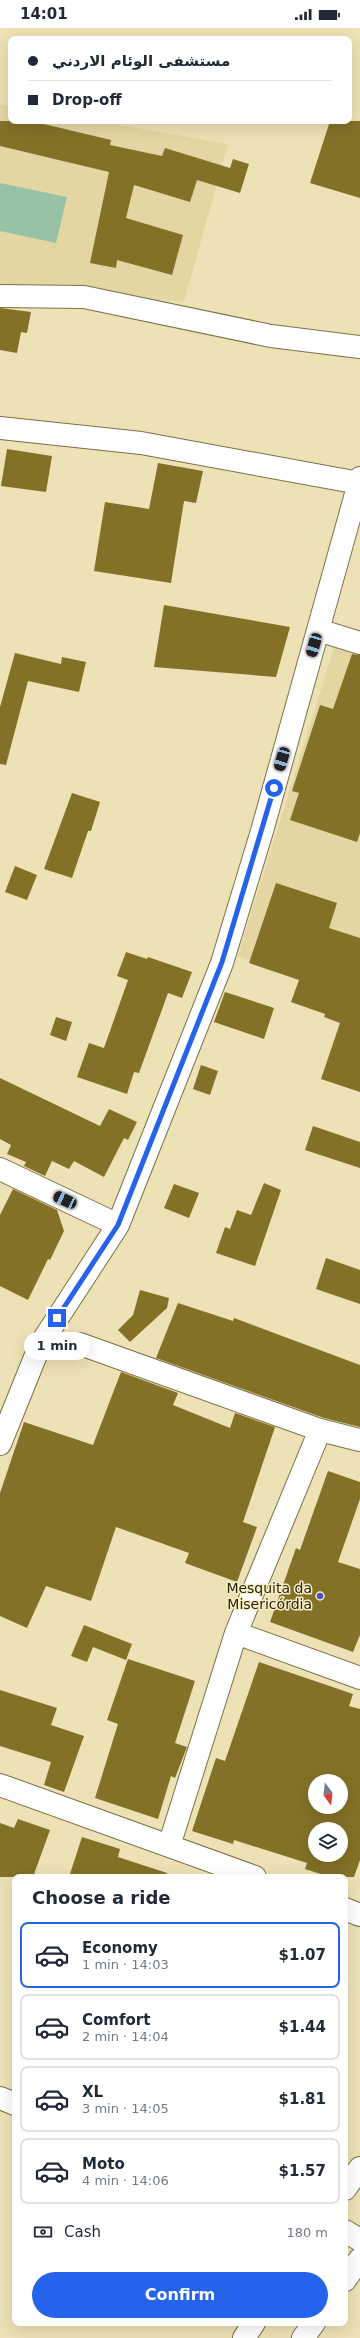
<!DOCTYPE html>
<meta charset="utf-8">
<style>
body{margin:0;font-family:"DejaVu Sans",Vazirmatn,sans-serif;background:#f6f6f7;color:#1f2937;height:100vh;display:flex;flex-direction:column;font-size:15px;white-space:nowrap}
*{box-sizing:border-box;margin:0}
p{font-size:13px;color:#747a83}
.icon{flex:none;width:22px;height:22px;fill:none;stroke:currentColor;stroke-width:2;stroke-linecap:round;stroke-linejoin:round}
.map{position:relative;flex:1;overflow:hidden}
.details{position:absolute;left:12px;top:1846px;width:336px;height:452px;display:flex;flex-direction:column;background:#fff;border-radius:8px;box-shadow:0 4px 16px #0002}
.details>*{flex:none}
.guide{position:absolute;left:8px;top:8px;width:344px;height:88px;border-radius:8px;box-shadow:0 4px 16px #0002;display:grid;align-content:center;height:88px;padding:0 20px;background:#fff}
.needle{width:26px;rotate:165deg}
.buttons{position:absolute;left:308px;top:1746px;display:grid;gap:8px}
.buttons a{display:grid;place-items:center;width:40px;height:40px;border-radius:50%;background:#fff;box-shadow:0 4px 16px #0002;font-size:20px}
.end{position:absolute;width:18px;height:18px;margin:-9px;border:5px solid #2563eb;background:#fff;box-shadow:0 0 0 2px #fff}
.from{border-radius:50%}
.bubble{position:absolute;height:28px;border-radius:14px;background:#fff;box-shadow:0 4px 16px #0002;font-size:13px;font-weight:700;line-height:28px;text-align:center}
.car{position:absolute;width:12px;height:24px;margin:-12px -6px;border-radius:5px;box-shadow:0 0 3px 1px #0007;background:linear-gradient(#222 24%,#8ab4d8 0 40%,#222 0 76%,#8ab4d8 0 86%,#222 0)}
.guide b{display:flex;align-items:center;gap:14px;height:38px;font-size:15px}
.guide b+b{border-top:1px solid #e0e1e3}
.guide i{width:10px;height:10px;background:#1f2937}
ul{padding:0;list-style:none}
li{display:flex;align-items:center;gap:12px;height:66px;margin:0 8px 6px;padding:0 12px;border:2px solid #e0e1e3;border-radius:8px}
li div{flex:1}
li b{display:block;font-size:15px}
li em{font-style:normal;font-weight:700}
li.active{border-color:#2563eb}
li>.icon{width:36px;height:36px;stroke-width:1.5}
h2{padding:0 20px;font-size:18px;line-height:48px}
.pay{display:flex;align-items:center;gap:10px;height:44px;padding:0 20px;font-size:15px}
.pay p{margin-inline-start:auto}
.primary-button{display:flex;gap:8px;margin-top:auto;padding:8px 20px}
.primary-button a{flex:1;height:46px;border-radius:24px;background:#2563eb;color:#fff;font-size:16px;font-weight:700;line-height:46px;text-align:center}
.status{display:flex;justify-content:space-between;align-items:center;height:28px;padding:0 20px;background:#fff;direction:ltr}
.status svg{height:11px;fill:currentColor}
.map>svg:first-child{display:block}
.built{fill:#e4d6a2}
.green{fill:#98c2a6}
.building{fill:#837127;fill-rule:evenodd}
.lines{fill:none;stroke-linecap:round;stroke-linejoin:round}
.minor-casing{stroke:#7b7048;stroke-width:24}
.major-casing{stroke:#7b7048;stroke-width:24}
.minor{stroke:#fff;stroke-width:22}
.major{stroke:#fff;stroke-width:22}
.route{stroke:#2563eb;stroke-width:5}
.poi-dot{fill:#4a50c6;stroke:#faefc2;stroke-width:1.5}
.labels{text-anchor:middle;stroke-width:3;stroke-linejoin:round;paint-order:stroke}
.poi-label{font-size:14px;fill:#231e0e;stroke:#faefc2;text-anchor:end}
</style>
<div class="status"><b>14:01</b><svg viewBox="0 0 49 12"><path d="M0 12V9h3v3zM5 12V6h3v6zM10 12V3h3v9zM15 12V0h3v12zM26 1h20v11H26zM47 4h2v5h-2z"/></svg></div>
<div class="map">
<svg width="360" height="2310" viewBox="0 0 360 2310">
<rect width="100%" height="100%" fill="#ede2b5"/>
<path class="built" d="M0,76L11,78V93H97L228,116L184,274L0,258Z
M334,620L360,628V968L238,928Z"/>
<path class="green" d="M0,155L67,169L56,215L0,203Z"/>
<path class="building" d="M0,93H31L111,112L110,117L162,128L165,120L230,140L233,131L249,136L240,165L197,152L190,174L134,157L126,190L183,207L172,247L117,232L116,240L90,235L109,144L0,118Z
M330,93H360V170L310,155Z
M0,280L31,284L27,305L21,304L17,325L0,322Z
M7,421L52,428L46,464L1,458Z
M158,435L203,443L196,475L184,473L171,555L94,543L105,474L149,481Z
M164,577L290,599L276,649L154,639Z
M15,625L61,636L62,629L86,634L79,664L28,653L6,737L0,736V679Z
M352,626L360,627V805L357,814L290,792L299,765L292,763L320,677L333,681Z
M72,765L100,774L91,803H88L72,850L44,841Z
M15,838L37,847L27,872L5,864Z
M276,855L337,875L329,900L360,910V1064L321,1051L340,995L324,989L325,986L291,974L299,952L249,935Z
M126,924L147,931L148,929L192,944L182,970L168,965L139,1045L134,1044L127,1066L77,1049L89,1015L104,1020L128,952L117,948Z
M225,964L274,980L264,1011L214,994Z
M56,989L72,994L66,1013L50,1007Z
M201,1037L218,1043L210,1067L193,1061Z
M0,1050L100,1098L109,1081L137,1094L128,1112L124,1110L104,1149L74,1133L69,1141L52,1133L45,1148L24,1138L26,1134L7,1126L11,1117L0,1111Z
M313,1098L360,1114V1140L305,1122Z
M264,1155L281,1162L255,1238L216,1225L225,1199L230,1201L237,1182L251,1187Z
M174,1156L199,1165L189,1190L164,1180Z
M13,1161L57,1182L64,1203L50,1232L48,1231L28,1272L0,1258V1187Z
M326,1230L360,1242V1276L316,1261Z
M140,1262L169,1270L167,1280L130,1314L118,1302L133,1287Z
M178,1275L233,1293L234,1290L360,1337V1399L324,1390L156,1330Z
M121,1344L178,1365L173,1377L230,1400L235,1385L275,1399L243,1494L257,1499L237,1554L185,1535L189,1525L116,1499L91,1573L46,1558L27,1600L0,1588V1465L24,1394L93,1417Z
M328,1443L360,1454V1471L338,1534L360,1541V1607L353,1624L270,1594L296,1520L300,1522Z
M84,1597L132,1616L126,1632L93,1619L87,1634L71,1628Z
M128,1631L195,1653L175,1715L187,1719L175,1750L171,1748L158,1791L95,1770L118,1696L107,1692Z
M259,1634L353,1666L349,1678L360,1681V1832L354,1849H330L305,1841L307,1835L234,1812L233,1816L192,1803L216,1730L225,1733ZM315,1753H341V1779H315ZM315,1801H341V1827H315Z
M0,1662L57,1680L51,1697L84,1708L64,1764L44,1757L51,1734L0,1718Z
M18,1791L50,1802L33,1849H0V1795L14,1800Z
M82,1809L120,1821L118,1829L167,1845V1849H69Z"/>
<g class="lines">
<g class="minor-casing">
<path id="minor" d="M0,268L84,269L271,308L360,319
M0,400L141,415L359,455L360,450
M318,602L360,615
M0,1141L118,1197
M40,1317L80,1316L320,1402L360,1412
M0,1416L40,1317L118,1197L222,935L262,803L359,455
M236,1605L360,1650
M0,1757L255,1849
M169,1818L236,1605L320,1402
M345,1881L360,1887
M0,2070L15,2076
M345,2203L360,2212"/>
</g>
<g class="major-casing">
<path id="major" d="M345,2161L360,2140
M345,2252L360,2231
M244,2310L254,2295
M303,2310L314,2295"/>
</g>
<use href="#minor" class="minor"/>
<use href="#major" class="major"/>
</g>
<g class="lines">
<path class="route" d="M57,1290L118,1197L222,934L274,760"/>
</g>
<circle class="poi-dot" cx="320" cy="1568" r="4"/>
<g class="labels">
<g class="poi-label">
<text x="312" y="1565">Mesquita da<tspan x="312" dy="16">Misericórdia</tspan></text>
</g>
</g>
</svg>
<div class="buttons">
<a><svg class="needle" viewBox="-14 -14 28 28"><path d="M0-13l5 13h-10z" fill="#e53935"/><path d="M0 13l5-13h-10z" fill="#747a83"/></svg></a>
<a><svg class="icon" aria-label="layers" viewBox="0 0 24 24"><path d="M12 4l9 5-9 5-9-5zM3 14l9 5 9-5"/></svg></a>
</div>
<i class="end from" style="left:274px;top:760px"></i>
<i class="end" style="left:57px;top:1290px"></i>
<div class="bubble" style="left:24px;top:1304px;width:66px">1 min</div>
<i class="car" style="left:314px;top:617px;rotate:196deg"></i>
<i class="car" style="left:282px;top:731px;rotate:196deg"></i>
<i class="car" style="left:65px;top:1172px;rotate:295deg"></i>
<div class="guide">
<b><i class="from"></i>مستشفى الوئام الاردني</b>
<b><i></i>Drop-off</b>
</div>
<section class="details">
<h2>Choose a ride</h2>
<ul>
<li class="active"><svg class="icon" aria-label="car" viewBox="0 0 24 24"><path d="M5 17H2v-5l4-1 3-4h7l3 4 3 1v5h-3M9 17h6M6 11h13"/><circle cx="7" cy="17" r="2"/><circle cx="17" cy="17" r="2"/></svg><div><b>Economy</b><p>1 min · 14:03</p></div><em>$1.07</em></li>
<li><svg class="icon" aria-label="car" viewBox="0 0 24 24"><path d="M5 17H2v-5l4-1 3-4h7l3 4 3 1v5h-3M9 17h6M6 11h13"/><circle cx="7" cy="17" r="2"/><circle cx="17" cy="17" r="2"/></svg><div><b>Comfort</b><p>2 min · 14:04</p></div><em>$1.44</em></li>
<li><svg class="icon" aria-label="car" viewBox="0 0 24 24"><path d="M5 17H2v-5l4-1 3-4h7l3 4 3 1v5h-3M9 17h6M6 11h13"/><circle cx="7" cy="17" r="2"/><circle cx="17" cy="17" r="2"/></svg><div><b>XL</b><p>3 min · 14:05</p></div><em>$1.81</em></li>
<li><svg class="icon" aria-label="car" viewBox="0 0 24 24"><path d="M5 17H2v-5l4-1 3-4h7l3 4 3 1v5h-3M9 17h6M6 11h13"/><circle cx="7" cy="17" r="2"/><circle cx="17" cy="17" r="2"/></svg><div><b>Moto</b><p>4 min · 14:06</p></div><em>$1.57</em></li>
</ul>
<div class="pay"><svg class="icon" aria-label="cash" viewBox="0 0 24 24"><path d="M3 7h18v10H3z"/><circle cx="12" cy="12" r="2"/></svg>Cash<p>180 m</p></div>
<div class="primary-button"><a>Confirm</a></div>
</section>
</div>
